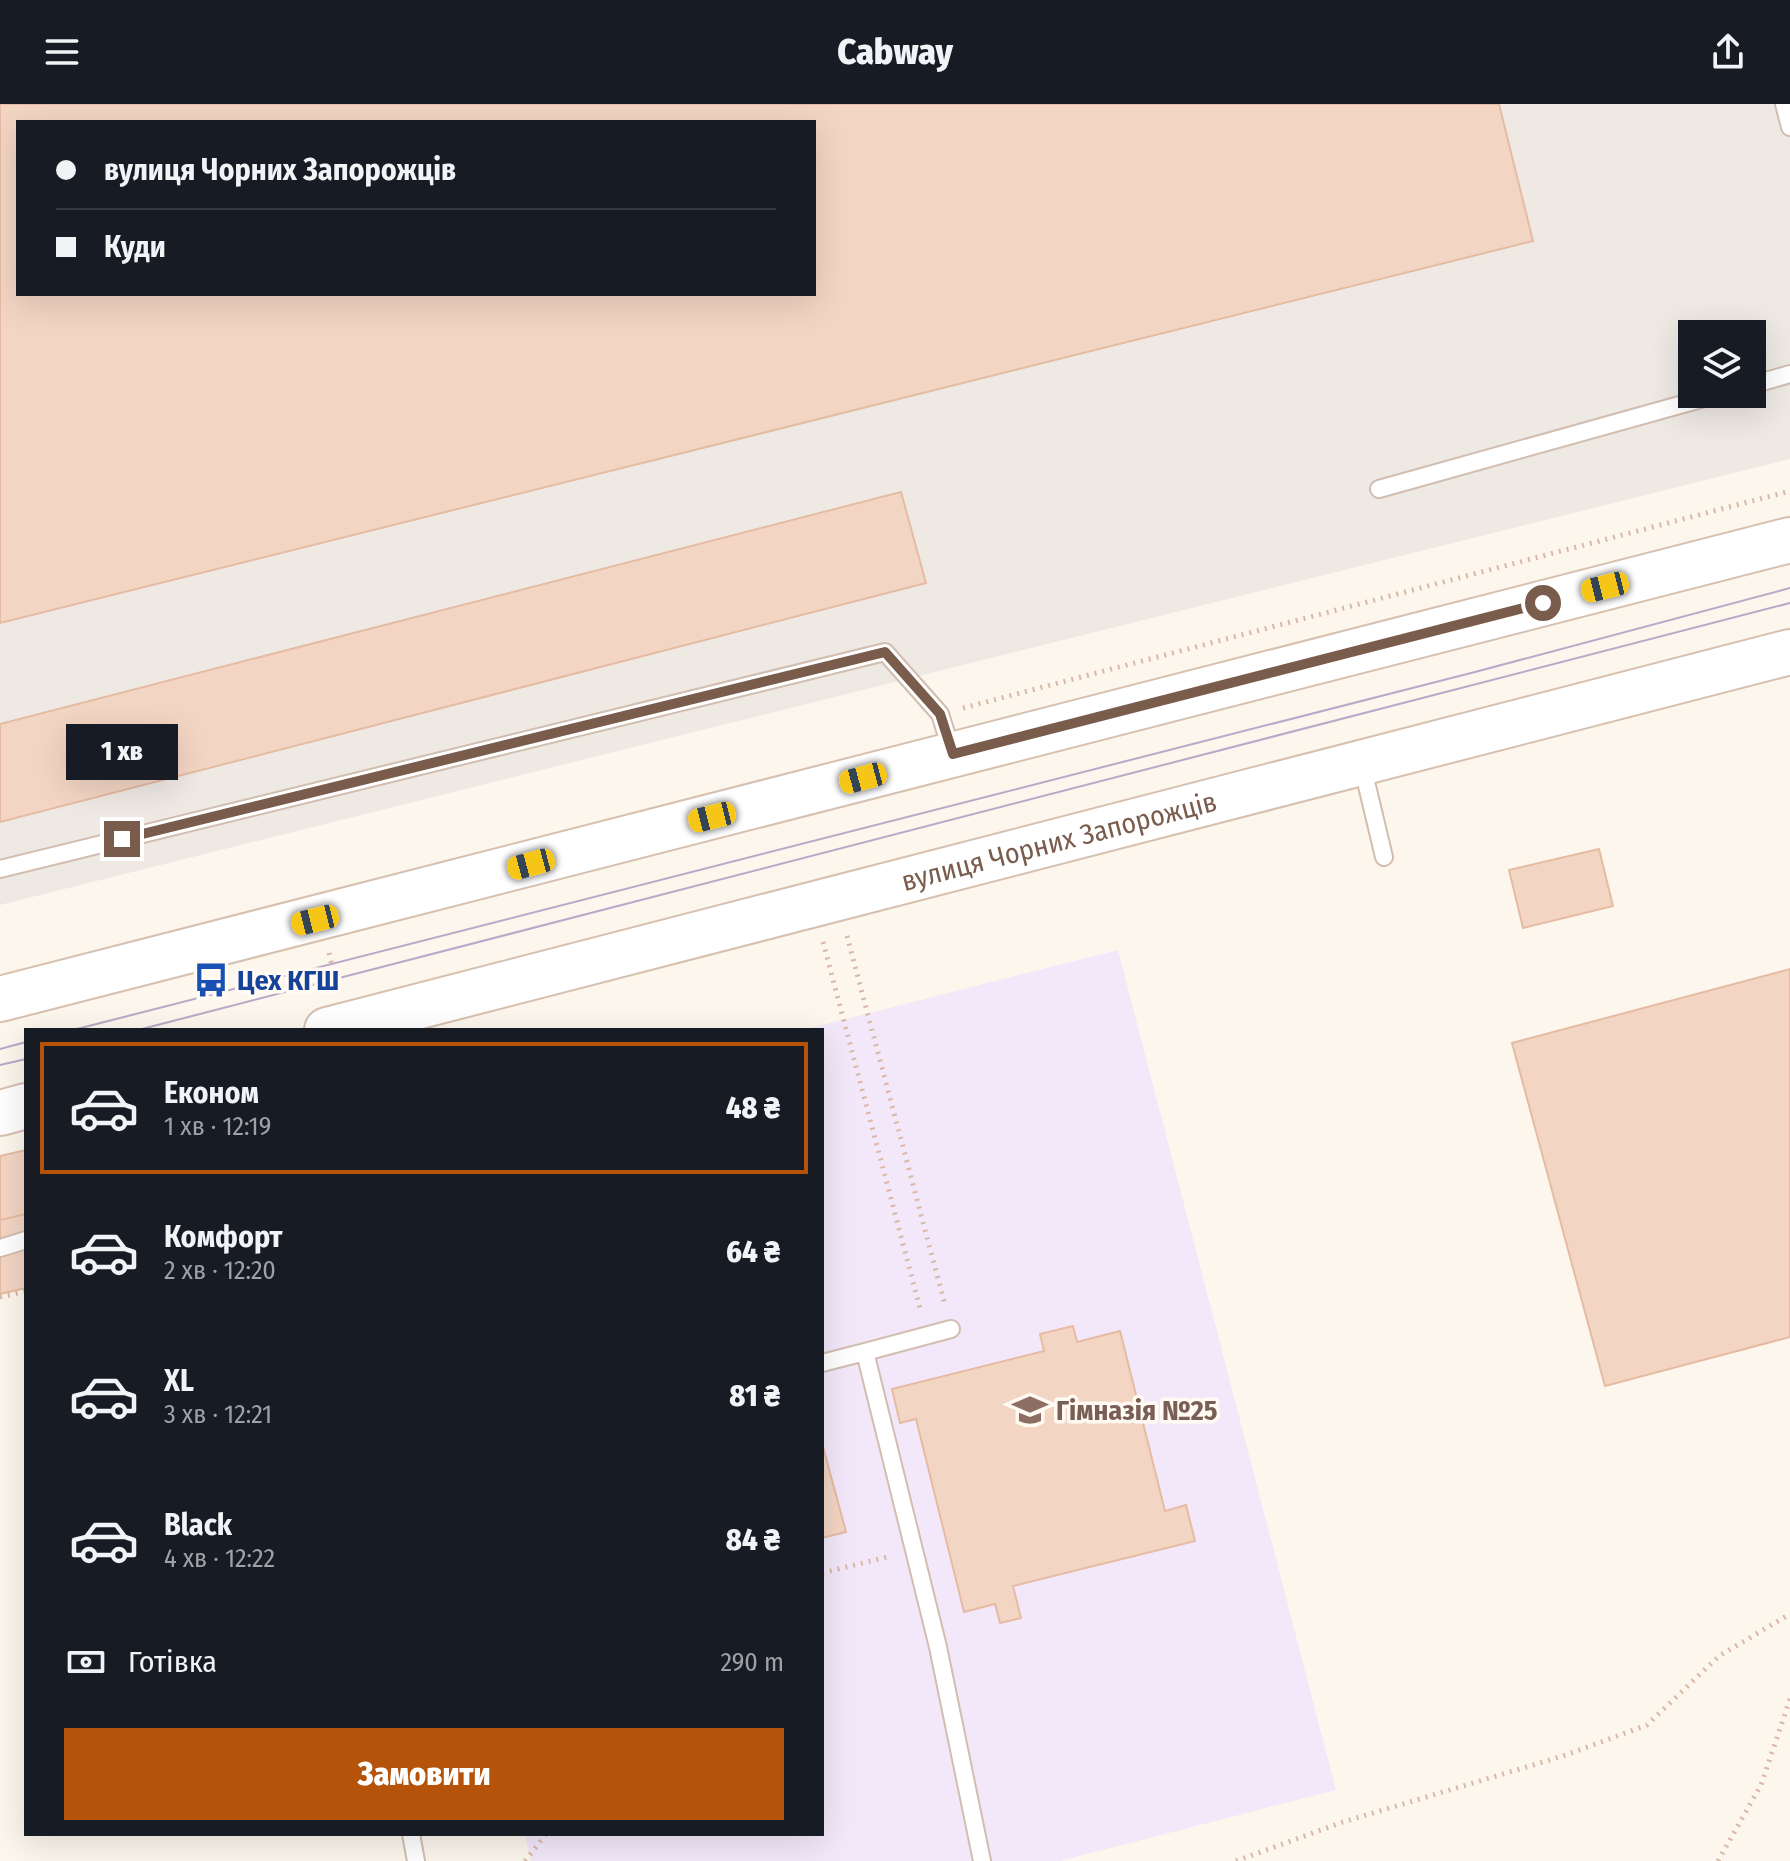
<!DOCTYPE html>
<html lang="uk">
<meta charset="utf-8">
<style>
body{margin:0;font-family:"Fira Sans Condensed",sans-serif;background:#242831;color:#f1f3f6;height:100vh;display:flex;flex-direction:column;font-size:30px;white-space:nowrap}
*{box-sizing:border-box;margin:0}
p{font-size:26px;color:#9ea1a6}
.icon{flex:none;width:44px;height:44px;fill:none;stroke:currentColor;stroke-width:2;stroke-linecap:round;stroke-linejoin:round}
.map{position:relative;flex:1;overflow:hidden}
.sheet{position:absolute;left:24px;top:924px;width:800px;height:808px;display:flex;flex-direction:column;background:#171b24;border-radius:0px;box-shadow:0 8px 32px #0002}
.sheet>*{flex:none}
.guide{position:absolute;left:16px;top:16px;width:800px;height:176px;border-radius:0px;box-shadow:0 8px 32px #0002;display:grid;align-content:center;height:176px;padding:0 40px;background:#171b24}
.tools{position:absolute;left:1678px;top:216px;display:grid;gap:16px}
.tools a{display:grid;place-items:center;width:88px;height:88px;border-radius:0px;background:#171b24;box-shadow:0 8px 32px #0002;font-size:40px}
.end{position:absolute;width:36px;height:36px;margin:-18px;border:10px solid #7a5c4d;background:#fff;box-shadow:0 0 0 4px #fff}
.from{border-radius:50%}
.bubble{position:absolute;height:56px;border-radius:0px;background:#171b24;box-shadow:0 8px 32px #0002;font-size:26px;font-weight:800;line-height:56px;text-align:center}
.car{position:absolute;width:24px;height:48px;margin:-24px -12px;border-radius:10px;box-shadow:0 0 6px 2px #0007;background:linear-gradient(#f5c518 24%,#345 0 40%,#f5c518 0 76%,#345 0 86%,#f5c518 0)}
.guide b{display:flex;align-items:center;gap:28px;height:76px;font-size:30px}
.guide b+b{border-top:2px solid #363941}
.guide i{width:20px;height:20px;background:#f1f3f6}
ul{padding:14px 0 0;list-style:none}
li{display:flex;align-items:center;gap:24px;height:132px;margin:0 16px 12px;padding:0 24px;border:4px solid transparent;border-radius:0px}
li div{flex:1}
li b{display:block;font-size:30px}
li em{font-style:normal;font-weight:800}
li.selected{border-color:#b45309}
li>.icon{width:72px;height:72px;stroke-width:1.5}
.pay{display:flex;align-items:center;gap:20px;height:88px;padding:0 40px;font-size:30px}
.pay p{margin-inline-start:auto}
.button{display:flex;gap:16px;margin-top:auto;padding:16px 40px}
.button a{flex:1;height:92px;border-radius:0px;background:#b45309;color:#fff;font-size:32px;font-weight:800;line-height:92px;text-align:center}
header{display:flex;justify-content:space-between;align-items:center;height:104px;padding:0 40px;background:#171b24;font-size:36px;font-weight:800}
.map>svg:first-child{display:block}
.industrial{fill:#efe9e4;fill-rule:evenodd}
.education{fill:#f3e8fa}
.building{fill:#f3d5c3;stroke:#e6bba3;stroke-width:2;fill-rule:evenodd}
.lines{fill:none;stroke-linecap:round;stroke-linejoin:round}
.service-casing{stroke:#d1beb0;stroke-width:20}
.secondary-casing{stroke:#d6c0b0;stroke-width:48}
.path{stroke:#d9b8a5;stroke-width:5;stroke-dasharray:2 6;stroke-linecap:butt}
.service{stroke:#fff;stroke-width:16}
.secondary{stroke:#fff;stroke-width:44}
.tram{stroke:#b9a8c9;stroke-width:2}
.route{stroke:#7a5c4d;stroke-width:10}
.labels{text-anchor:middle;stroke-width:7;stroke-linejoin:round;paint-order:stroke}
.street-label{font-size:28px;fill:#7a5c4d;stroke:#fffaf3}
.transit-label{font-size:28px;font-weight:bold;fill:#164399;stroke:#fffaf3;text-anchor:start}
.education-label{font-size:28px;font-weight:bold;fill:#785e54;stroke:#fffaf3;text-anchor:start}
</style>
<header><svg class="icon" aria-label="menu" viewBox="0 0 24 24"><path d="M4 6h16M4 12h16M4 18h16"/></svg>Cabway<svg class="icon" aria-label="share" viewBox="0 0 24 24"><path d="M12 15V3M7 8l5-5 5 5M5 13v7h14v-7"/></svg></header>
<div class="map">
<svg width="1790" height="1757" viewBox="0 0 1790 1757">
<rect width="100%" height="100%" fill="#fdf6ec"/>
<path class="industrial" d="M0,0H1790V355L0,801ZM18,18H814V190H18ZM1692,230H1752V290H1692Z"/>
<path class="education" d="M1118,846L1336,1686L1060,1757H531L525,1730H822V926H802Z"/>
<path class="building" d="M0,0H1499L1533,137L0,519ZM18,18H814V190H18Z
M901,388L926,479L0,718V620Z
M1599,745L1613,802L1523,824L1509,766Z
M1790,865V1233L1605,1282L1512,939Z
M26,1046V1110L0,1116V1052Z
M26,1110V1184L0,1190V1116Z
M1073,1222L1077,1238L1120,1227L1165,1407L1186,1401L1195,1437L1013,1482L1021,1514L1000,1519L995,1500L964,1508L916,1315L900,1319L892,1285L1044,1247L1040,1230Z
M822,1339L846,1428L822,1434Z"/>
<g class="lines">
<g class="service-casing">
<path id="service" d="M1784,0L1790,23
M1752,281L1790,270
M1379,385L1719,290
M1362,661L1384,753
M0,765L885,548L940,610L952,648
M0,1144L26,1136
M951,1225L865,1248L938,1543L982,1757
M822,1259L865,1248
M411,1730L416,1757"/>
</g>
<g class="secondary-casing">
<g id="secondary">
<path d="M0,895L1790,436"/>
<path id="s1" d="M327,926L1790,548"/>
<path d="M0,1009L26,1002"/>
</g>
</g>
<path class="path" d="M963,604L1790,387
M847,832L945,1201
M823,838L921,1208
M329,849L338,886
M0,1193L26,1187
M822,1469L891,1452
M525,1757L546,1730
M1236,1757L1343,1718L1563,1652L1647,1621L1719,1552L1790,1510
M1718,1757L1761,1681L1790,1595"/>
<use href="#service" class="service"/>
<use href="#secondary" class="secondary"/>
<path class="tram" d="M73,926L1475,568L1790,484
M138,926L1790,499
M0,945L26,938
M0,961L26,955"/>
</g>
<g class="lines">
<path class="route" d="M122,735L885,548L940,610L953,650L1543,499"/>
</g>
<defs>
<g id="bus-bare" transform="scale(2.76)"><path d="M-5-6H5V4H4V6H2V4H-2V6H-4V4H-5ZM-3.5-4V0h7V-4ZM-3.5 1.2v1.5H-2V1.2ZM2 1.2v1.5H3.5V1.2Z" fill="#1a4fb4" stroke="#fffaf3" stroke-width="2.5" paint-order="stroke"/></g>
<g id="school-bare" transform="scale(2.76)"><path d="M0-5L7-2L0 1L-7-2ZM-4 1L0 2.5L4 1V4Q0 6-4 4Z" fill="#8d6e63" stroke="#fffaf3" stroke-width="2.5" paint-order="stroke"/></g>
</defs>
<g fill-rule="evenodd">
<use href="#bus-bare" x="211" y="876"/>
<use href="#school-bare" x="1030" y="1306"/>
</g>
<g class="labels">
<g class="street-label">
<text dy="10" stroke="none"><textPath href="#s1" startOffset="756">вулиця Чорних Запорожців</textPath></text>
</g>
<g class="transit-label">
<text x="237" y="886">Цех КГШ</text>
</g>
<g class="education-label">
<text x="1056" y="1316">Гімназія №25</text>
</g>
</g>
</svg>
<div class="tools">
<a><svg class="icon" aria-label="layers" viewBox="0 0 24 24"><path d="M12 4l9 5-9 5-9-5zM3 14l9 5 9-5"/></svg></a>
</div>
<i class="end from" style="left:1543px;top:499px"></i>
<i class="end" style="left:122px;top:735px"></i>
<div class="bubble" style="left:66px;top:620px;width:112px">1 хв</div>
<i class="car" style="left:1605px;top:483px;rotate:256deg"></i>
<i class="car" style="left:863px;top:674px;rotate:255deg"></i>
<i class="car" style="left:712px;top:713px;rotate:256deg"></i>
<i class="car" style="left:531px;top:760px;rotate:255deg"></i>
<i class="car" style="left:315px;top:816px;rotate:256deg"></i>
<div class="guide">
<b><i class="from"></i>вулиця Чорних Запорожців</b>
<b><i></i>Куди</b>
</div>
<section class="sheet">
<ul>
<li class="selected"><svg class="icon" aria-label="car" viewBox="0 0 24 24"><path d="M5 17H2v-5l4-1 3-4h7l3 4 3 1v5h-3M9 17h6M6 11h13"/><circle cx="7" cy="17" r="2"/><circle cx="17" cy="17" r="2"/></svg><div><b>Економ</b><p>1 хв · 12:19</p></div><em>48 ₴</em></li>
<li><svg class="icon" aria-label="car" viewBox="0 0 24 24"><path d="M5 17H2v-5l4-1 3-4h7l3 4 3 1v5h-3M9 17h6M6 11h13"/><circle cx="7" cy="17" r="2"/><circle cx="17" cy="17" r="2"/></svg><div><b>Комфорт</b><p>2 хв · 12:20</p></div><em>64 ₴</em></li>
<li><svg class="icon" aria-label="car" viewBox="0 0 24 24"><path d="M5 17H2v-5l4-1 3-4h7l3 4 3 1v5h-3M9 17h6M6 11h13"/><circle cx="7" cy="17" r="2"/><circle cx="17" cy="17" r="2"/></svg><div><b>XL</b><p>3 хв · 12:21</p></div><em>81 ₴</em></li>
<li><svg class="icon" aria-label="car" viewBox="0 0 24 24"><path d="M5 17H2v-5l4-1 3-4h7l3 4 3 1v5h-3M9 17h6M6 11h13"/><circle cx="7" cy="17" r="2"/><circle cx="17" cy="17" r="2"/></svg><div><b>Black</b><p>4 хв · 12:22</p></div><em>84 ₴</em></li>
</ul>
<div class="pay"><svg class="icon" aria-label="cash" viewBox="0 0 24 24"><path d="M3 7h18v10H3z"/><circle cx="12" cy="12" r="2"/></svg>Готівка<p>290 m</p></div>
<div class="button"><a>Замовити</a></div>
</section>
</div>
